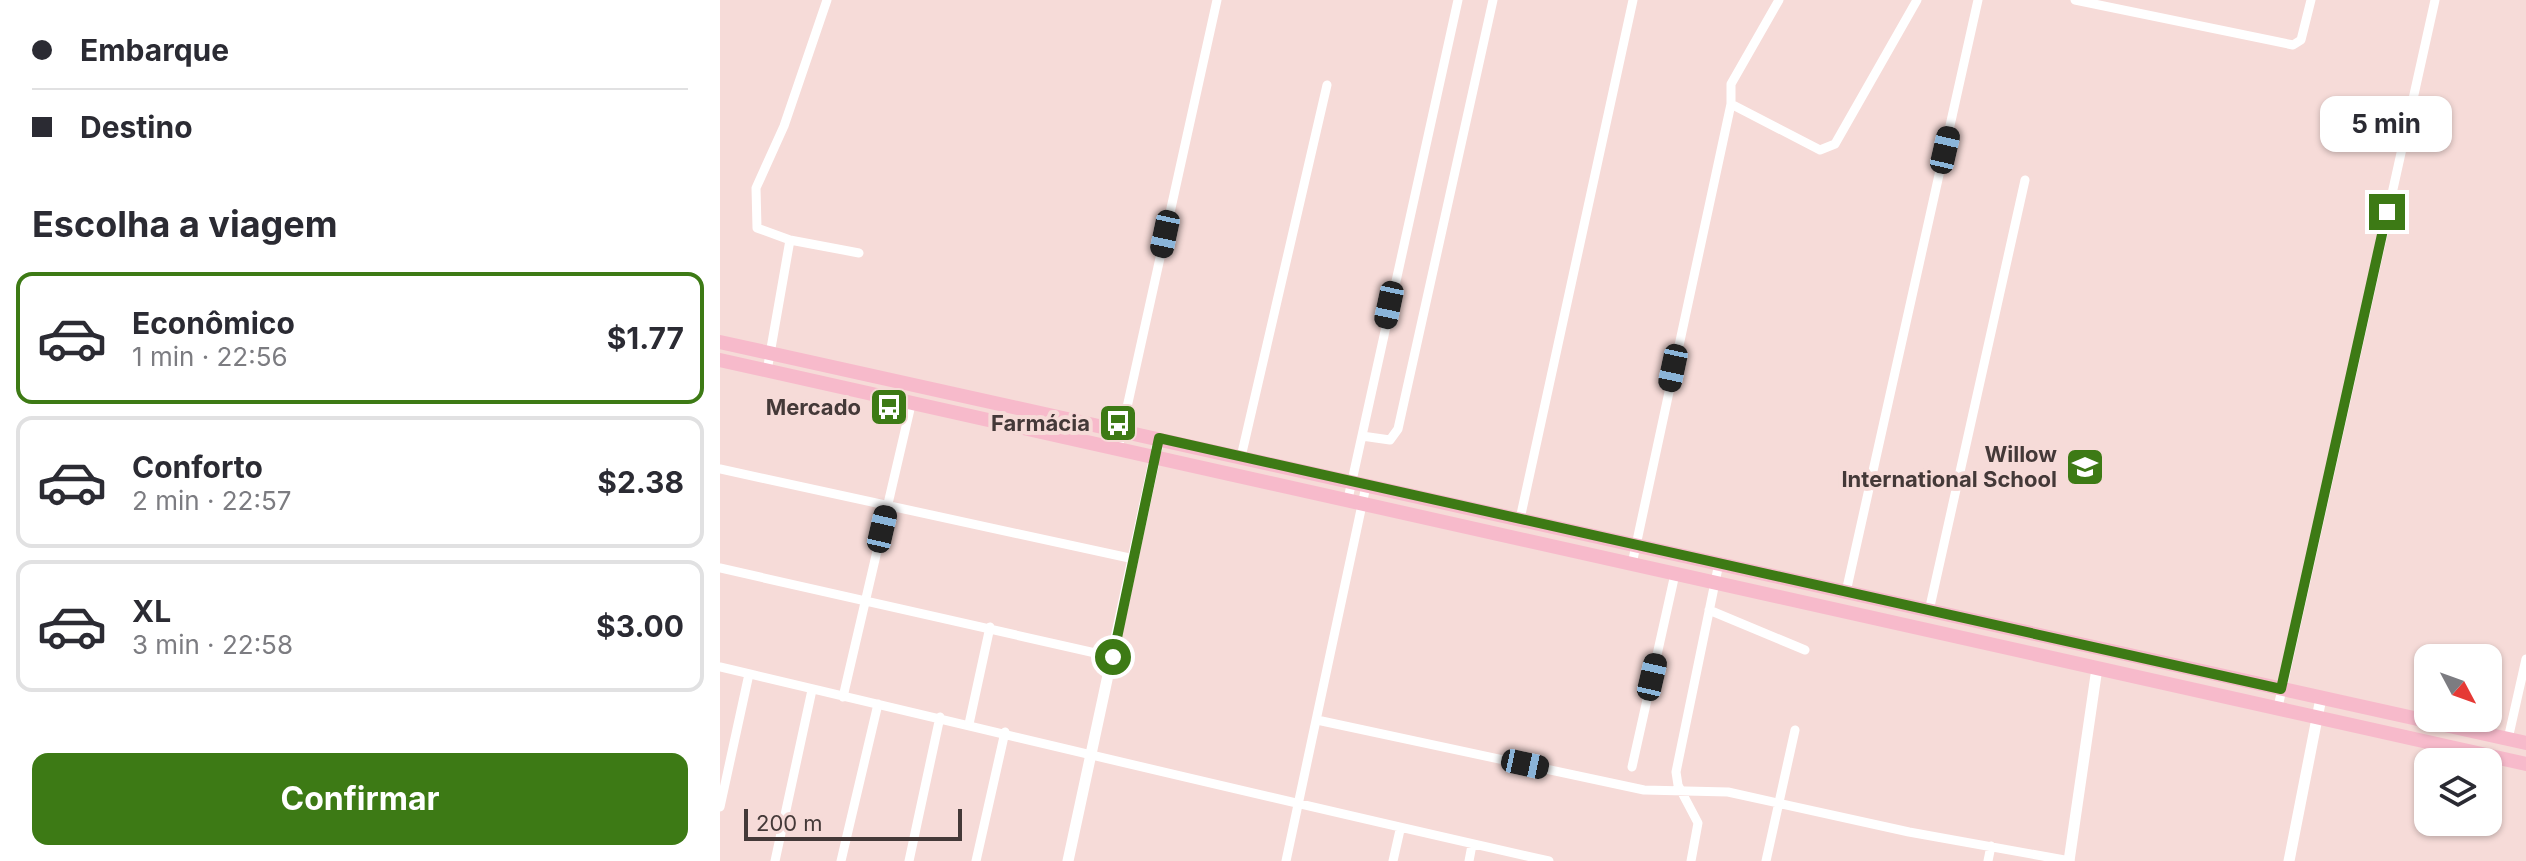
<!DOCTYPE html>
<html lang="pt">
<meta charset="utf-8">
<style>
body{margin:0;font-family:Inter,sans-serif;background:#f7f7f7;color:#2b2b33;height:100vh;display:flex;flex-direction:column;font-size:30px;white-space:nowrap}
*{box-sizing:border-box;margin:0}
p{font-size:26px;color:#7c7c81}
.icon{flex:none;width:44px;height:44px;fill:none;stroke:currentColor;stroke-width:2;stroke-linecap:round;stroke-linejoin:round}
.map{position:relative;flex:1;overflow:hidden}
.side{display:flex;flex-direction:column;background:#fff;width:720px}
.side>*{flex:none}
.top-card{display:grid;align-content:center;height:176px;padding:0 32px;background:#fff}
.needle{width:52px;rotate:131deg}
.tools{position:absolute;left:1694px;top:644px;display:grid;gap:16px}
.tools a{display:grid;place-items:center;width:88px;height:88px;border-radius:16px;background:#fff;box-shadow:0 2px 6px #0004;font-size:40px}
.scale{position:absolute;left:24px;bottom:20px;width:218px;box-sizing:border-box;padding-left:8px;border:4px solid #443938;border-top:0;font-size:22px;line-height:28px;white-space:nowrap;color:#443938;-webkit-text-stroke:6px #f6dbd8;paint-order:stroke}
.end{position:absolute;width:36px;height:36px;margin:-18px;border:10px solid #3d7a15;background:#fff;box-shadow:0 0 0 4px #fff}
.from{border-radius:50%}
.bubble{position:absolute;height:56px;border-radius:16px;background:#fff;box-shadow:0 2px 6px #0004;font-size:26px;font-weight:700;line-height:56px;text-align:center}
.car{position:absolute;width:24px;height:48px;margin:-24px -12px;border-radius:10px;box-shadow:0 0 6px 2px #0007;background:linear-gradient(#222 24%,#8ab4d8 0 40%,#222 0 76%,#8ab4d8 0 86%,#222 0)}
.top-card b{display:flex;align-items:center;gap:28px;height:76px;font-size:30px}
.top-card b+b{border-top:2px solid #e1e1e2}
.top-card i{width:20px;height:20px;background:#2b2b33}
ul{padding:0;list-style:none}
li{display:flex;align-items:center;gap:24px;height:132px;margin:0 16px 12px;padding:0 16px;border:4px solid #e1e1e2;border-radius:16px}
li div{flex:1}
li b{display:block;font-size:30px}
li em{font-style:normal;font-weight:700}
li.on{border-color:#3d7a15}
li>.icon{width:72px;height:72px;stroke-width:1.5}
h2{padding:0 32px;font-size:36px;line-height:96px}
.primary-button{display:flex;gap:16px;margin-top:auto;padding:16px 32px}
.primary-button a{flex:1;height:92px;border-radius:16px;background:#3d7a15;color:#fff;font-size:32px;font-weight:700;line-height:92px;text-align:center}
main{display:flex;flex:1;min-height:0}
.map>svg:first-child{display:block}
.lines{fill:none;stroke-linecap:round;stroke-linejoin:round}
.minor{stroke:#fff;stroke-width:9}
.tertiary{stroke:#fff;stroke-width:11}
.trunk{stroke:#f7bacb;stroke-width:14}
.route{stroke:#3d7a15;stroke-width:10}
.labels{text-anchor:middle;stroke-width:8;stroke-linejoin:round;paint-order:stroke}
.poi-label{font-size:22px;font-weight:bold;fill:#443938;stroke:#f6dbd8;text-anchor:end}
</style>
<main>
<section class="side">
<div class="top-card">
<b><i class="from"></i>Embarque</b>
<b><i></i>Destino</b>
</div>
<h2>Escolha a viagem</h2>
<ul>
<li class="on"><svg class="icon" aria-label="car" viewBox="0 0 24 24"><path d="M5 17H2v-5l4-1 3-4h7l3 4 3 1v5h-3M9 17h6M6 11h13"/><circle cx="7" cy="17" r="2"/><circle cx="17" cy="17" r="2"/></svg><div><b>Econômico</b><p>1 min · 22:56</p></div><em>$1.77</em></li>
<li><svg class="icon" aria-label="car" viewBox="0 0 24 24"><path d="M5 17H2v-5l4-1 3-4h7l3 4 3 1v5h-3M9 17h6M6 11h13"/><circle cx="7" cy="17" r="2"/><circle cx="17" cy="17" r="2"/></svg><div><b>Conforto</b><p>2 min · 22:57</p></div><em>$2.38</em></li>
<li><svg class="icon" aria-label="car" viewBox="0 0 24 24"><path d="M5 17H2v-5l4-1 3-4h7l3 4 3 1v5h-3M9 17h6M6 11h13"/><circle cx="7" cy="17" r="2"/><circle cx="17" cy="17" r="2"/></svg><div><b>XL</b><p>3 min · 22:58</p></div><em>$3.00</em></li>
</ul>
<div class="primary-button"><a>Confirmar</a></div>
</section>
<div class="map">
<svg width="1806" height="861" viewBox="0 0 1806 861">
<rect width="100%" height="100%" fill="#f6dbd8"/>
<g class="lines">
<path class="minor" d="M1355,0L1573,45L1581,40L1591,0
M1011,104L1100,150L1115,144L1197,0
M70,240L37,228L36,188L64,126L107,0
M47,371L70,240L139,253
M642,436L670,440L678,429L773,0
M398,448L497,0
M521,457L607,85
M0,469L414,559
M628,499L738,0
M800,519L913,0
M912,564L1011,104V84L1059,0
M0,568L393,657
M1126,592L1258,0
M989,610L1085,650
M1209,611L1305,180
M0,667C276,732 552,799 829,861
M123,697L191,405
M1558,707L1715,0
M597,720L924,790L1008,792L1189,832L1350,861
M249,724L270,627
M1788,739L1806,659
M912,767L955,574
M0,807L29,674
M55,861L92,690
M121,861L158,704
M189,861L220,717
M256,861L285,732
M566,861L646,486
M673,861L680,830
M749,861L752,845
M971,861L978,823L958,785L956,772L999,563
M1046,861L1075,730
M1268,861L1271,846"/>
<path class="tertiary" d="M348,861L439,438
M1349,861L1377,668
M1569,861L1601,698"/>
<path class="trunk" d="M0,342L1806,743
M0,360L1806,764"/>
</g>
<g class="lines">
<path class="route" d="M393,657L439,438L1561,689L1667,212"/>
</g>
<defs>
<g id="bus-square" transform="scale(2)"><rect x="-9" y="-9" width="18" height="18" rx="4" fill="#3d7a15" stroke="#f6dbd8"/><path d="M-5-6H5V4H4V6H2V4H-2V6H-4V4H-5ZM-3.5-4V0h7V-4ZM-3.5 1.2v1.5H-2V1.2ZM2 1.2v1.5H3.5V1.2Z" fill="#fff"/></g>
<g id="school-square" transform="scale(2)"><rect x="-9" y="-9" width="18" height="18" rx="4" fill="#3d7a15" stroke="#f6dbd8"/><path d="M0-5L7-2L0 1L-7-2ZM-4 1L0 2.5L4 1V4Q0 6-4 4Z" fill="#fff"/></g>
</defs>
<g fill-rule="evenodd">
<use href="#bus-square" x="169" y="407"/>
<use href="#bus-square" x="398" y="423"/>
<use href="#school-square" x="1365" y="467"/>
</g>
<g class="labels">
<g class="poi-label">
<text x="141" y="415">Mercado</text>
<text x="370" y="431">Farmácia</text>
<text x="1337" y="462">Willow<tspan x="1337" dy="25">International School</tspan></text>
</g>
</g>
</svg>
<div class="tools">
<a><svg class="needle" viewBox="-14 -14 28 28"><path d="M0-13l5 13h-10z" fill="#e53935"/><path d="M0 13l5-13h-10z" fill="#7c7c81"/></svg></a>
<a><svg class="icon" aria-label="layers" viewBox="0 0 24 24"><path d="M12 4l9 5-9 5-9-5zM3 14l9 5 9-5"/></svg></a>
</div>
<div class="scale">200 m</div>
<i class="end from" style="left:393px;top:657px"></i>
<i class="end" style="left:1667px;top:212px"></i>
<div class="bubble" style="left:1600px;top:96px;width:132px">5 min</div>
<i class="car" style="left:1225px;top:150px;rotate:13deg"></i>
<i class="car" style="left:445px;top:234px;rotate:192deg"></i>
<i class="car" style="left:669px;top:305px;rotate:192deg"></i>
<i class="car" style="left:953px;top:368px;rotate:192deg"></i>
<i class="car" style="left:162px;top:529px;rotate:13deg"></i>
<i class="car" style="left:932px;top:677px;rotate:13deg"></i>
<i class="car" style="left:805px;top:764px;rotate:102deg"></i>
</div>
</main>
